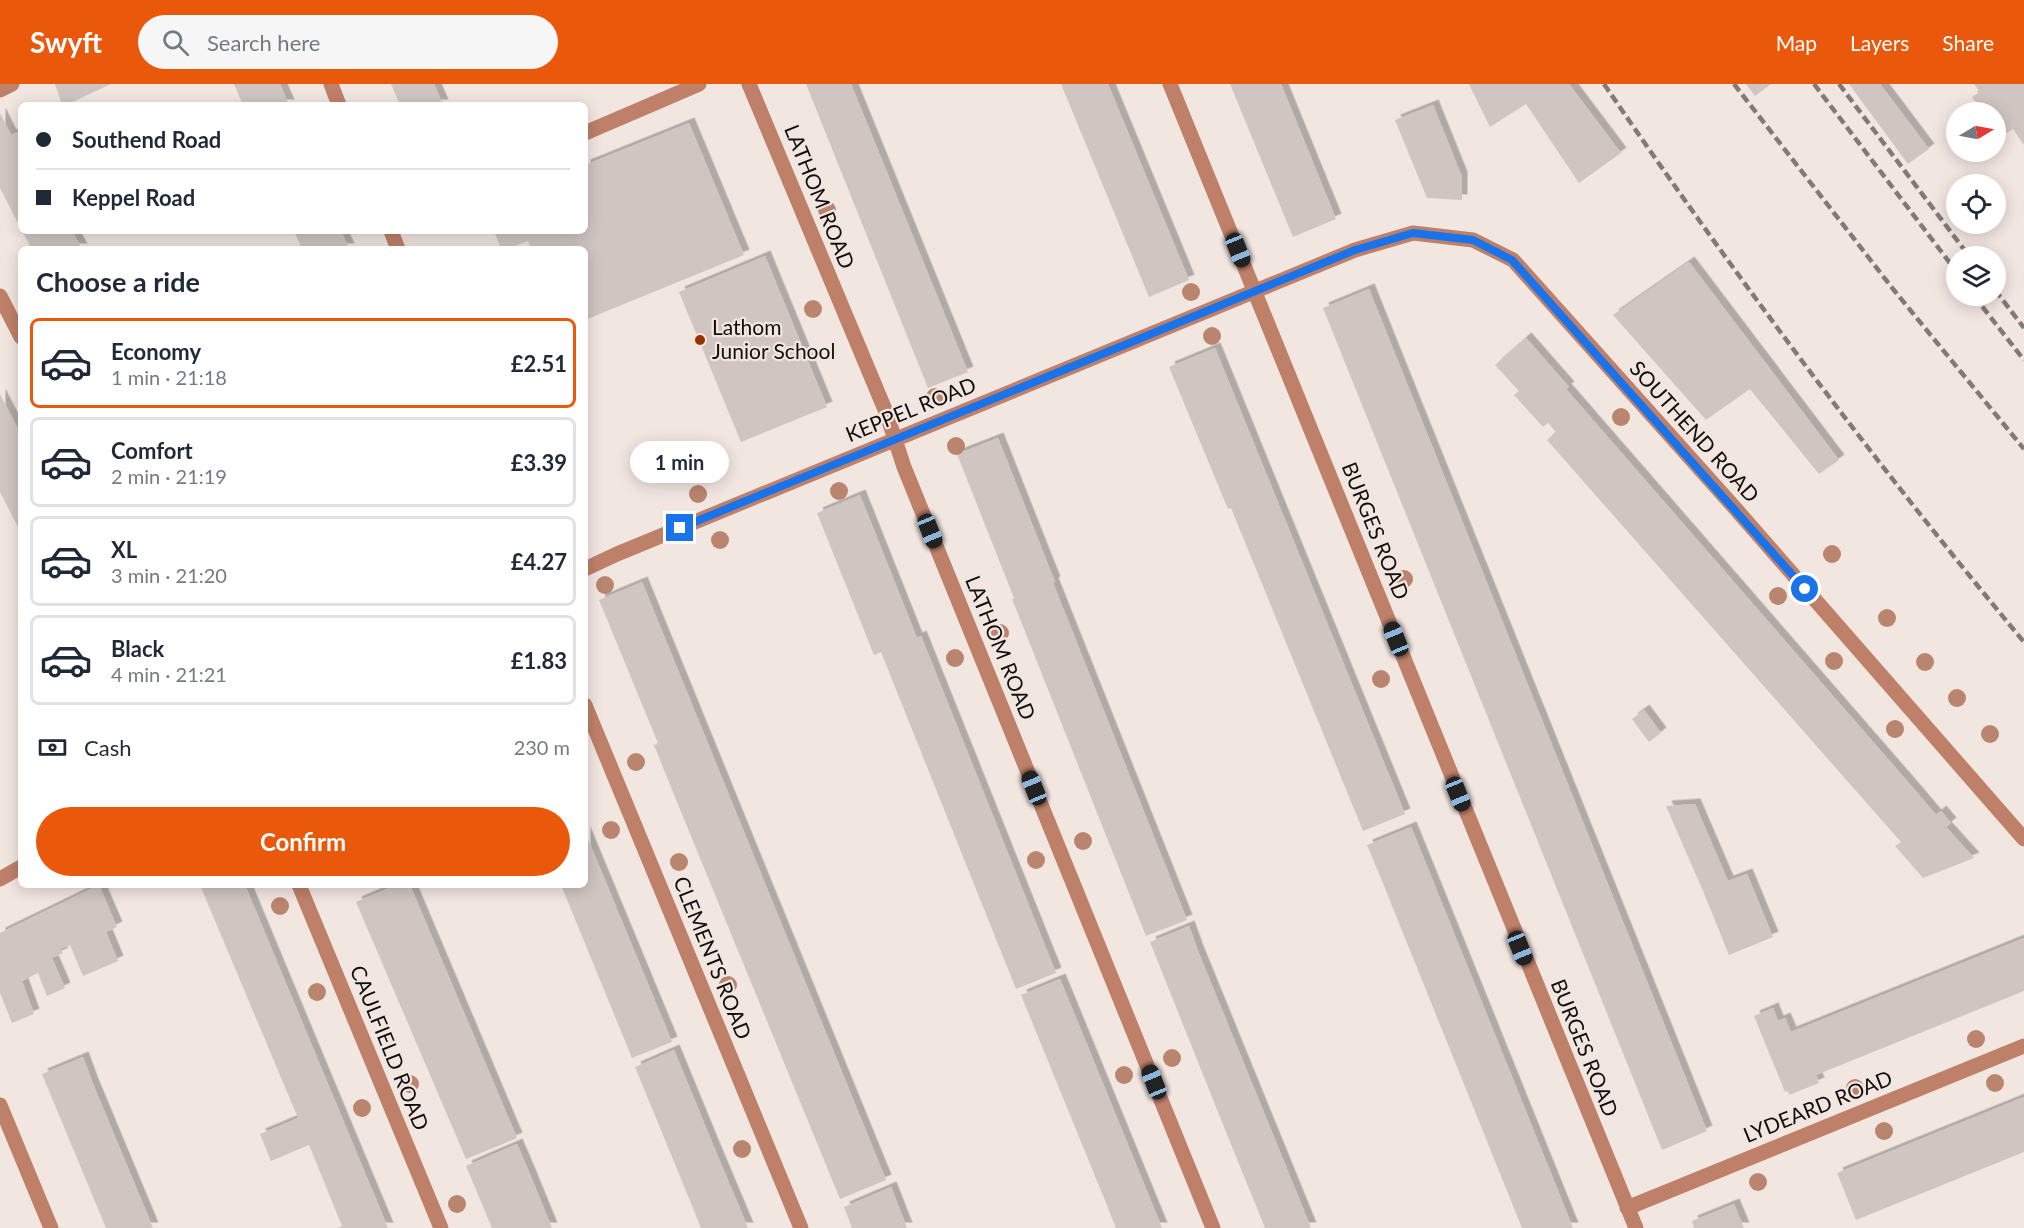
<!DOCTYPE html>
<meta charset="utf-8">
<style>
body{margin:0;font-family:Lato,sans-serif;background:#f6f6f7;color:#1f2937;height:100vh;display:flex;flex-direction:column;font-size:22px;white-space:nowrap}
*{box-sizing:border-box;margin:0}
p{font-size:20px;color:#747a83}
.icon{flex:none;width:33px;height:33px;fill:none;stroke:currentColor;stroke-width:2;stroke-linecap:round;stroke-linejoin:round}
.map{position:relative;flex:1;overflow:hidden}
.sheet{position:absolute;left:18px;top:162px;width:570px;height:642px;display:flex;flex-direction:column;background:#fff;border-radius:9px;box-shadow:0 3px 15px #0003}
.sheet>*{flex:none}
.banner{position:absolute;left:18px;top:18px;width:570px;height:132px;border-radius:9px;box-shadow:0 3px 15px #0003;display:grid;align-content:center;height:132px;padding:0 18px;background:#fff}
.needle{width:39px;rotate:80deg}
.fabs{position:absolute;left:1946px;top:18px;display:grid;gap:12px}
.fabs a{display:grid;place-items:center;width:60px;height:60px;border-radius:50%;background:#fff;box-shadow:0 3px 15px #0003;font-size:30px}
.end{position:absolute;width:27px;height:27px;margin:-14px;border:8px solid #1a73e8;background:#fff;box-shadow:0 0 0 3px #fff}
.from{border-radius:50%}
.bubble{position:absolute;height:42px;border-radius:21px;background:#fff;box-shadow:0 3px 15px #0003;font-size:20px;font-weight:700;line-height:42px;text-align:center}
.car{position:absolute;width:18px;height:36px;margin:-18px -9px;border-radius:8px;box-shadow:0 0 4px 2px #0007;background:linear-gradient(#222 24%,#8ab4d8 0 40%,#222 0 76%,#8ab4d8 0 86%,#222 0)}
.banner b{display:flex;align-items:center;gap:21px;height:57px;font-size:22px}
.banner b+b{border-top:2px solid #e0e1e3}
.banner i{width:15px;height:15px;background:#1f2937}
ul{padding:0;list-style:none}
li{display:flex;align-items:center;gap:18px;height:90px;margin:0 12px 9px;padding:0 6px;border:3px solid #e0e1e3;border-radius:9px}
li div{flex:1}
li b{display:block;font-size:22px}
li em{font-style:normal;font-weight:700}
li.selected{border-color:#ea580c}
li>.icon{width:54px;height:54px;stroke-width:1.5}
h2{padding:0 18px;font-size:27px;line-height:72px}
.pay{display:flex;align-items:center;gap:15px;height:66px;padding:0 18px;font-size:22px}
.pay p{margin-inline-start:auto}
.primary-button{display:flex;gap:12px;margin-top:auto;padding:12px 18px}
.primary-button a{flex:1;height:69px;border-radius:36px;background:#ea580c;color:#fff;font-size:24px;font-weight:700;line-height:69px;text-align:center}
header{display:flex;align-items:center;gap:36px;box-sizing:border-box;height:84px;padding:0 30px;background:#ea580c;color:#fff}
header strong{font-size:28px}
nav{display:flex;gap:33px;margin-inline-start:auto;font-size:21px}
.search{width:420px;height:54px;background:#f6f6f7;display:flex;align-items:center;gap:15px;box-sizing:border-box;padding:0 21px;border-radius:33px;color:#747a83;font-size:22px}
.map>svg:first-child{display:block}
.building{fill:#d0c5c1;filter:url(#shadow)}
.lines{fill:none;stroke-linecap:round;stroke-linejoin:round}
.lane{stroke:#bf806a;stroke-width:15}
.street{stroke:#bf806a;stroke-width:15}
.rail{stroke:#827a77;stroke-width:4.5;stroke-dasharray:9 4.5;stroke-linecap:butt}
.tree{fill:#ba856e}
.route{stroke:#1a73e8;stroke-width:8}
.poi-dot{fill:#973200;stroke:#f2e6e1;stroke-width:2}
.labels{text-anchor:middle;stroke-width:4.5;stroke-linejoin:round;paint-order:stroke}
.street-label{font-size:21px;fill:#120e0d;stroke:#f2e6e1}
.poi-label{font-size:21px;fill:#120e0d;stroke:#f2e6e1;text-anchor:start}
</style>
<header>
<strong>Swyft</strong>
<div class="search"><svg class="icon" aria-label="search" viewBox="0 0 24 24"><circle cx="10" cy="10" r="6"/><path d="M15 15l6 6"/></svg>Search here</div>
<nav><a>Map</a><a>Layers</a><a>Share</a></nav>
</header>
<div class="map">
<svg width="2024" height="1144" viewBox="0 0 2024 1144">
<defs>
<filter id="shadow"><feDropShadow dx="5.5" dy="-5.5" stdDeviation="0" flood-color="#0004"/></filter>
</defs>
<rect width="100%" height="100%" fill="#f2e6e1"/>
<path class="building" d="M55,0H111L66,21H62Z
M234,0H280L289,21H243Z
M391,0H434L443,21H400Z
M806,0H851L968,288L928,304Z
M1061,0H1108L1189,196L1149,213Z
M1230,0H1281L1336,135L1293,153Z
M1469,0H1569L1621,69L1579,99L1526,20L1490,43Z
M1746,0H1771L1755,12Z
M1849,0H1880L1929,65L1908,80Z
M1974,0H2024V61L2013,45L2000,53L1995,45V28H1983L1972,13L1980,8Z
M1433,21L1462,93V116L1427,114L1395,36Z
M0,29L11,51L20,47L21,48V145L0,104Z
M689,39L744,171L585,236V165H531L528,157L507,165H501L494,147H585V81Z
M22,147H72L82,165H32Z
M294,147H341L349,165H302Z
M765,172L827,323L741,358L679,208Z
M1689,178L1839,376L1819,390L1750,305L1706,336L1613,231Z
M1369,205L1707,1047L1662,1066L1323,224Z
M1526,254L1569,303L1566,305L1914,705L1936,731L1941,727L1951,739L1946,743L1974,774L1923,794L1917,787L1895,762L1901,758L1547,356L1556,348L1548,339L1543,343L1514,311L1519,307L1495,281Z
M1215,264L1405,730L1363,747L1231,424L1228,425L1169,283Z
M0,310L21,351V449L0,408Z
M998,354L1055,498L1053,499L1063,524L1187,836L1146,852L1022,540L1012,515L1014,514L957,370Z
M860,411L917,554L921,552L1056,889L1016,905L881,568L874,571L817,429Z
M642,498L886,1096L840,1115L677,718L654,661L658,659L599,516Z
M1644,626L1661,649L1649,658L1632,635Z
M1695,720L1728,797L1747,790L1773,853L1729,871L1703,807L1666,722Z
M1411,743L1437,807L1573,1144H1522L1380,792L1367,761Z
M585,748L672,958L632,974L561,801H585Z
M99,801L117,843L106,848L118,877L83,892L70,861L60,865L63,869L52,874L65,904L47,912L38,889L22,897L34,930L12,939L0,909V849Z
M200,801H245L388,1144H338L342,1142L309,1061L271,1077L260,1050L298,1034Z
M396,801H410L517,1054L466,1075L356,818Z
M1189,842L1198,867L1311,1144H1265L1222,1038L1150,858Z
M2024,854V907L1816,991L1819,999L1789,1011L1788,1007L1785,1008L1754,932L1773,924L1778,937L1785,934L1791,948Z
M1060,895L1090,968L1162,1144H1116L1104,1114L1021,911Z
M674,966L716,1068L748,1144H701L677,1085L635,983Z
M83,973L93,1000L153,1144H106L42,990Z
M2024,1013V1068L1856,1136L1837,1089Z
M517,1060L529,1088L552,1144H492L466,1082Z
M891,1103L907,1144H852L844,1123Z
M1734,1120L1744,1144H1694L1692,1137Z"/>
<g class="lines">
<path class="lane" d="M0,6L12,0
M585,49L699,0"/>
<path class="street" d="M331,0L339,21
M749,0L886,328L904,383L1213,1144
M1170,0L1636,1144
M391,147L398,165
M0,212L21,253
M585,485L617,470L1355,166L1413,149L1473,156L1513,176L1734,423L2024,755
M585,621L801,1144
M0,795L21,783
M299,801L441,1144
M0,1021L51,1144
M1627,1124L2024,962"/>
<path class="rail" d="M1604,0C1735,192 1875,379 2024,558
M1734,0L1893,205L2024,365
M1814,0L1956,187
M1839,0L1969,172
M1995,206L2024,244
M1974,212L2024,276"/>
</g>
<g class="tree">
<circle cx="827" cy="126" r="9"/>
<circle cx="1191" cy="208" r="9"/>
<circle cx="813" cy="225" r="9"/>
<circle cx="1212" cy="252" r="9"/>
<circle cx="935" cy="313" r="9"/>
<circle cx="1621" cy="333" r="9"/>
<circle cx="956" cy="362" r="9"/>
<circle cx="839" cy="407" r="9"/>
<circle cx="698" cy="410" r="9"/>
<circle cx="720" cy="456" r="9"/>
<circle cx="1832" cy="470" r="9"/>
<circle cx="1404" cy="495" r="9"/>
<circle cx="605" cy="501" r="9"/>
<circle cx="1778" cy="512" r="9"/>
<circle cx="1887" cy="534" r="9"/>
<circle cx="1000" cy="549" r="9"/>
<circle cx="955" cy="574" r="9"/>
<circle cx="1834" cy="577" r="9"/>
<circle cx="1925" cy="578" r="9"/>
<circle cx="1381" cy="595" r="9"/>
<circle cx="1957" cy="614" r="9"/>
<circle cx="1895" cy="645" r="9"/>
<circle cx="1990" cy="650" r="9"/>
<circle cx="636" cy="678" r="9"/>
<circle cx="611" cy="746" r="9"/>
<circle cx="1083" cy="757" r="9"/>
<circle cx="1036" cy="776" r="9"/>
<circle cx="679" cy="778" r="9"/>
<circle cx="280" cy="822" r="9"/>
<circle cx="728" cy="901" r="9"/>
<circle cx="317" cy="908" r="9"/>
<circle cx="1976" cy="955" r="9"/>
<circle cx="1172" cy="974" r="9"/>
<circle cx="1124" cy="991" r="9"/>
<circle cx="1995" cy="999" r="9"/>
<circle cx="410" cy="1000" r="9"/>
<circle cx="1855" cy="1004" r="9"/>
<circle cx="362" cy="1024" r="9"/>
<circle cx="1884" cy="1047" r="9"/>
<circle cx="742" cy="1065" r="9"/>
<circle cx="1758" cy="1098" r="9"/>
<circle cx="457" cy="1120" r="9"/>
</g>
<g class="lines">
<path class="route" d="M680,444L1355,166L1413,149L1473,156L1512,176L1805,505"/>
</g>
<circle class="poi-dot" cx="700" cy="256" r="6"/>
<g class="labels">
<g class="street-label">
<text transform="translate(819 113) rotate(68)" y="7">LATHOM ROAD</text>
<text transform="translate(911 326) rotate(-22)" y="7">KEPPEL ROAD</text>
<text transform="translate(1694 348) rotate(48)" y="7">SOUTHEND ROAD</text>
<text transform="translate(1375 447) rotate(68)" y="7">BURGES ROAD</text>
<text transform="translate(1000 564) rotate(68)" y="7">LATHOM ROAD</text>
<text transform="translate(712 874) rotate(68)" y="7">CLEMENTS ROAD</text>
<text transform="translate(389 964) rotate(68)" y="7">CAULFIELD ROAD</text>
<text transform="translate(1584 964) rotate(68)" y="7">BURGES ROAD</text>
<text transform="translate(1818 1023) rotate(-22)" y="7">LYDEARD ROAD</text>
</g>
<g class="poi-label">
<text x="712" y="251">Lathom<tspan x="712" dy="24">Junior School</tspan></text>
</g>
</g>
</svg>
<div class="fabs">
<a><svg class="needle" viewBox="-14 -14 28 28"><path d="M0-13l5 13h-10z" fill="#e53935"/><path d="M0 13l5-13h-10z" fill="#747a83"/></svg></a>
<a><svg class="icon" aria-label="locate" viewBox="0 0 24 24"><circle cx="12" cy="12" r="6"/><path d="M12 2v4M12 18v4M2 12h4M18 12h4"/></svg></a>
<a><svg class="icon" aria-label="layers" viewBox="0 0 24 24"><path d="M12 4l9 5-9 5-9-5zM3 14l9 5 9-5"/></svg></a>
</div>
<i class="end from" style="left:1805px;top:505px"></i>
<i class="end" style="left:680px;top:444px"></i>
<div class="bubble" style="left:630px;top:357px;width:99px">1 min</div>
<i class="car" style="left:1238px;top:166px;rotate:158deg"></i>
<i class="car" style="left:930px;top:447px;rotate:158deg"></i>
<i class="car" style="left:1396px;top:555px;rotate:338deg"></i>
<i class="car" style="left:1034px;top:704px;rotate:338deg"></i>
<i class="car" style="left:1458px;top:710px;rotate:158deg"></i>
<i class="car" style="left:1520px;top:864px;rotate:158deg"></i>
<i class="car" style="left:1154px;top:998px;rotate:338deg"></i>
<div class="banner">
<b><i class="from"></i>Southend Road</b>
<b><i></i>Keppel Road</b>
</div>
<section class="sheet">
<h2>Choose a ride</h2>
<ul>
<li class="selected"><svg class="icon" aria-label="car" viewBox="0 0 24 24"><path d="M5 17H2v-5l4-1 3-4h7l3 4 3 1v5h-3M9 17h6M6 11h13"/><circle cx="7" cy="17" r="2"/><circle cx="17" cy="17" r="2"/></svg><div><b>Economy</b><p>1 min · 21:18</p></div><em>£2.51</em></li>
<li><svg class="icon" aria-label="car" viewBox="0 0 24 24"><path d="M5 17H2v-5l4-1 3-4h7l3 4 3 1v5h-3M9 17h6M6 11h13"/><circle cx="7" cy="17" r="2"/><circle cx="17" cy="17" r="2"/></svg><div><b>Comfort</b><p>2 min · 21:19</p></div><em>£3.39</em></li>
<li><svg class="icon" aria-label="car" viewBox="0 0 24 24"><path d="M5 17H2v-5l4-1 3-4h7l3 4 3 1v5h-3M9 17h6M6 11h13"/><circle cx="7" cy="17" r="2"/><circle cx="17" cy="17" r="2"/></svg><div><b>XL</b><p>3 min · 21:20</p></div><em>£4.27</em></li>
<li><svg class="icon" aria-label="car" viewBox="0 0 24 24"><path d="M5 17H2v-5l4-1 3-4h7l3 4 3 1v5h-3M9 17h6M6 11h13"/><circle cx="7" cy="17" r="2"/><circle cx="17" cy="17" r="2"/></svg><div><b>Black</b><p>4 min · 21:21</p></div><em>£1.83</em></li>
</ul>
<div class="pay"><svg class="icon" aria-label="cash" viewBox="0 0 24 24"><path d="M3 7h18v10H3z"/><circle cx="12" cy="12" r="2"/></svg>Cash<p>230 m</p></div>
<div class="primary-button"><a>Confirm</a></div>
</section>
</div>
